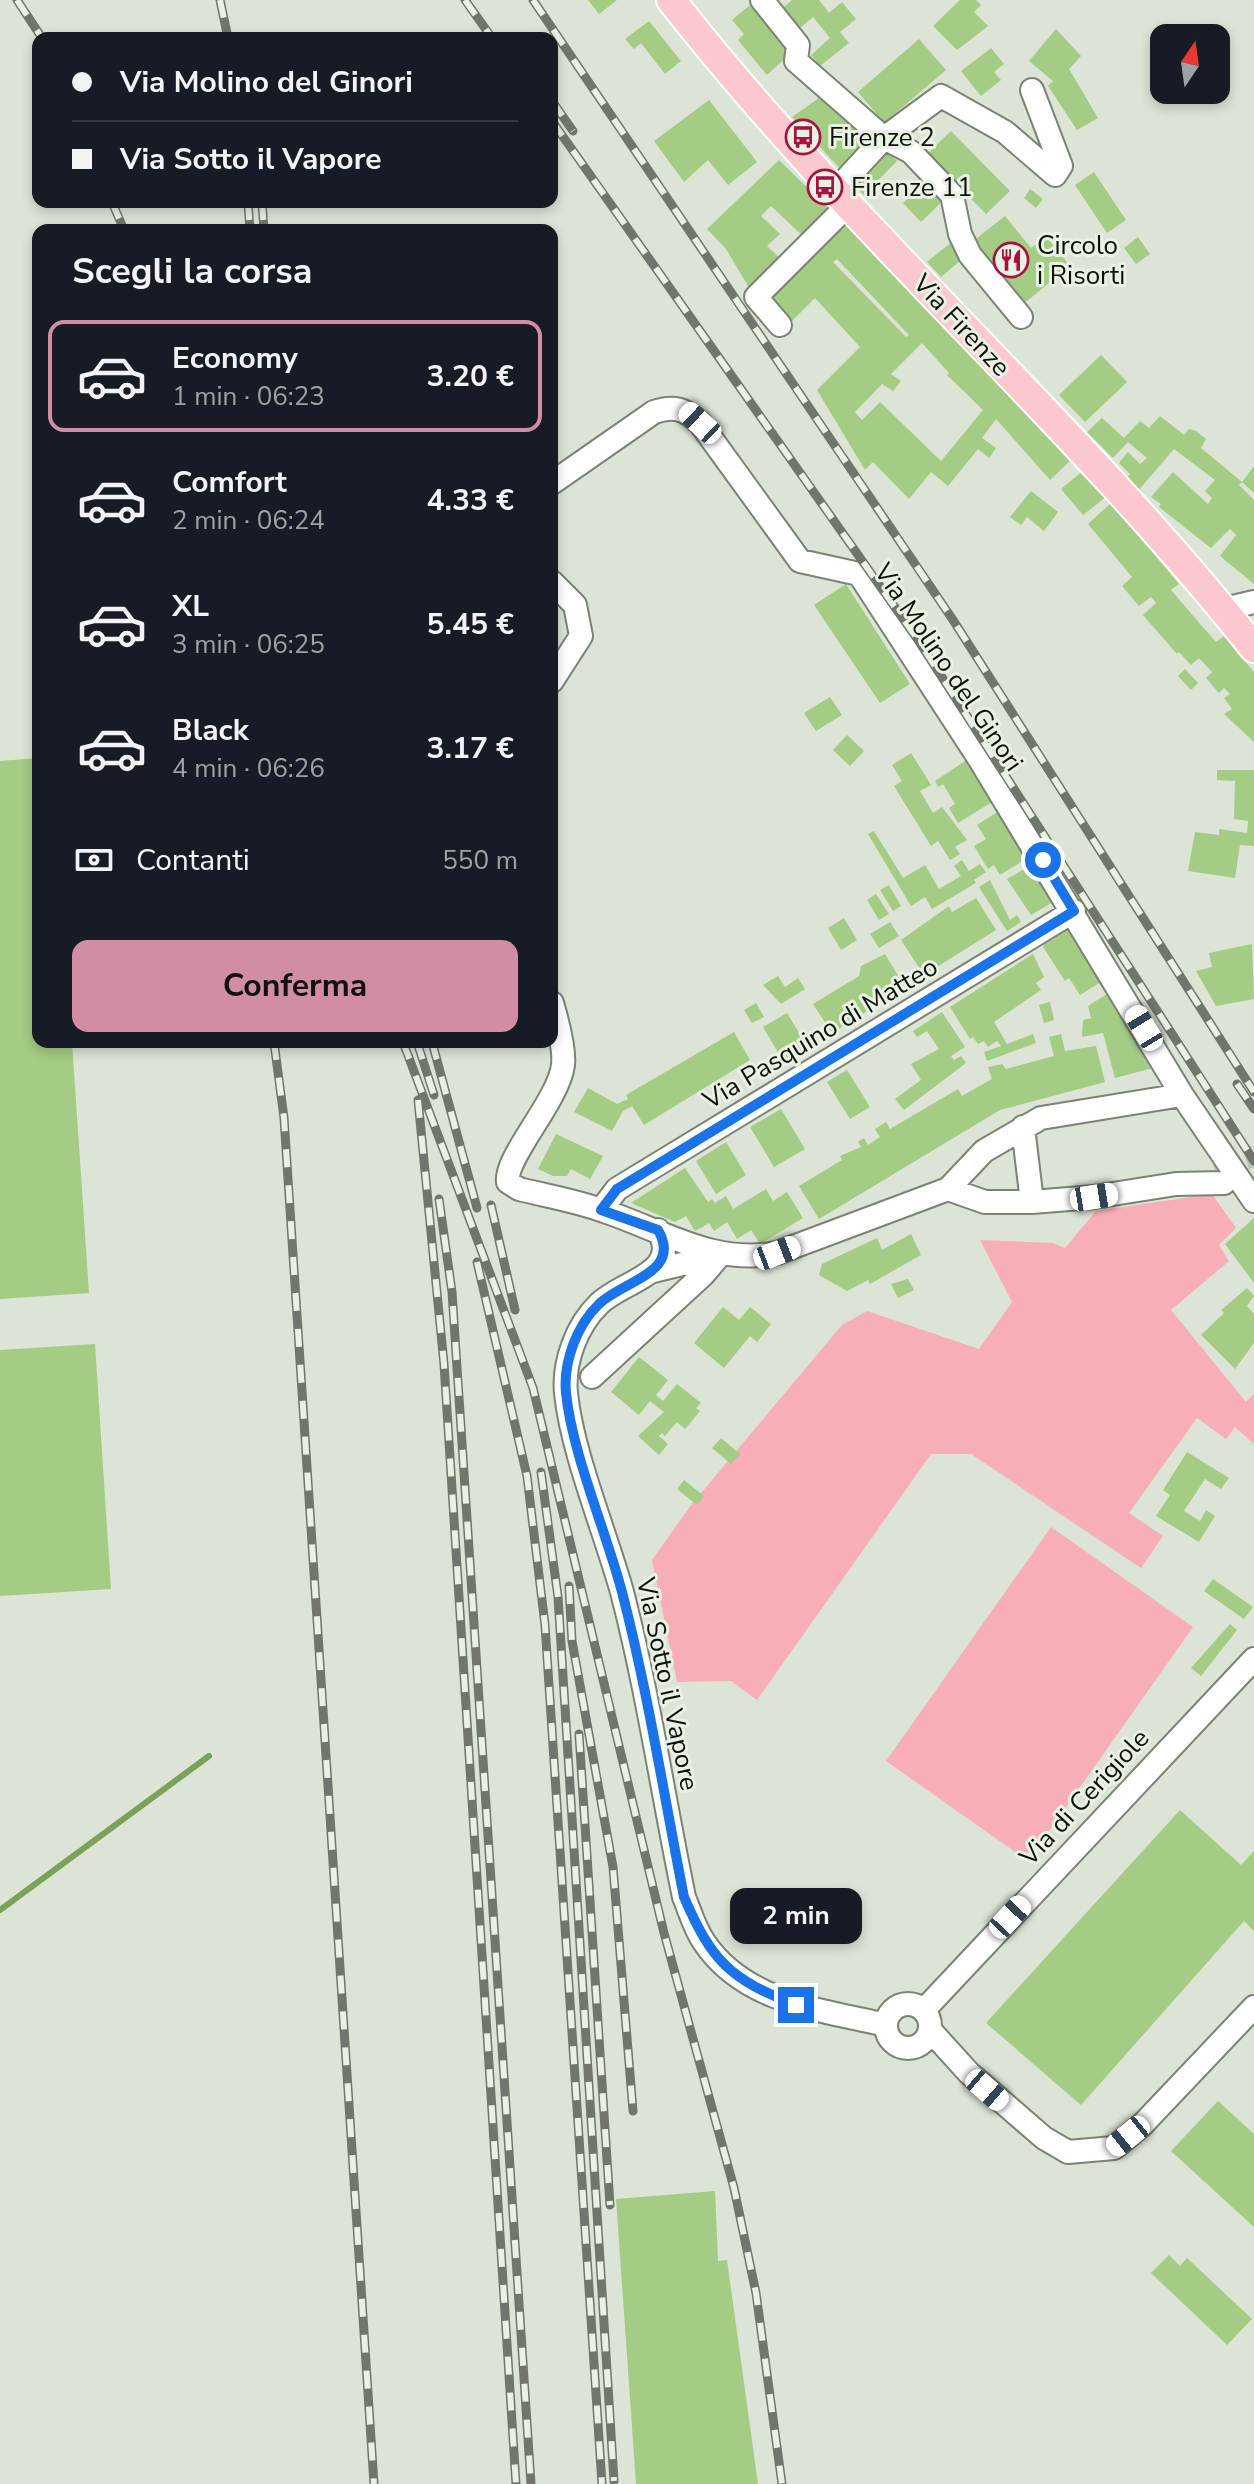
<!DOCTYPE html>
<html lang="it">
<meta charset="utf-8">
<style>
body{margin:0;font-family:"Nunito Sans",sans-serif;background:#20242c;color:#f1f3f6;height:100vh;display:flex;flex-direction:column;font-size:30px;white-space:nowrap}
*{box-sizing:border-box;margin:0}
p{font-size:26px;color:#9ea1a6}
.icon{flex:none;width:44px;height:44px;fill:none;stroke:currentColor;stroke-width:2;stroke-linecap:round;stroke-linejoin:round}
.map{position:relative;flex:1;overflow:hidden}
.drawer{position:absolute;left:32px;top:224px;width:526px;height:824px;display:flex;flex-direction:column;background:#171b24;border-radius:16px;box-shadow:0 4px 12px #0003}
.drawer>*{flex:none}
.hud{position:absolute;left:32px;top:32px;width:526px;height:176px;border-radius:16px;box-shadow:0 4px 12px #0003;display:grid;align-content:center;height:176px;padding:0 40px;background:#171b24}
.needle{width:52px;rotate:13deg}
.fabs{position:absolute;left:1150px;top:24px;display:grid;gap:16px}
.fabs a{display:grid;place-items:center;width:80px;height:80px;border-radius:16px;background:#171b24;box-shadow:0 4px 12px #0003;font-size:40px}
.end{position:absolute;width:36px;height:36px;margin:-18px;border:10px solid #1a73e8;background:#fff;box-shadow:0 0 0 4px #fff}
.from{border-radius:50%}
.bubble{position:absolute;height:56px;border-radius:16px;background:#171b24;box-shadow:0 4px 12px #0003;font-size:26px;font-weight:700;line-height:56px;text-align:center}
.car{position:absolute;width:24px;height:48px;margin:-24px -12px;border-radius:10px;box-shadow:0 0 6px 2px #0007;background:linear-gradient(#fff 24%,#345 0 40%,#fff 0 76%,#345 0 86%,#fff 0)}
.hud b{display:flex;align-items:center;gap:28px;height:76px;font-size:30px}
.hud b+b{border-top:2px solid #363941}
.hud i{width:20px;height:20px;background:#f1f3f6}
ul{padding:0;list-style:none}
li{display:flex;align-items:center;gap:24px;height:112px;margin:0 16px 12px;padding:0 24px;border:4px solid transparent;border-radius:16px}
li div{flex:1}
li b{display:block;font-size:30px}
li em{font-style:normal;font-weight:700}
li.on{border-color:#d08da4}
li>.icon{width:72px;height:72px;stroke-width:1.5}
h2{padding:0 40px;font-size:36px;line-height:96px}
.pay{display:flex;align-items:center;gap:20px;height:88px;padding:0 40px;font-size:30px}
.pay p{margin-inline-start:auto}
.primary-button{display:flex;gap:16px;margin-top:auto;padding:16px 40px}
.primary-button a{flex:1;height:92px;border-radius:16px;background:#d08da4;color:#111;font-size:32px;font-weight:700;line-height:92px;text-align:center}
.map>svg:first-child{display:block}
.green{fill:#f7aeb6}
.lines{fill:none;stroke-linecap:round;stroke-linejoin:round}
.stream{stroke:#7ba15b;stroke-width:6}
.building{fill:#a4cc84;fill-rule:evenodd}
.minor-tunnel{stroke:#bcc4b7;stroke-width:22;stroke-dasharray:22 11;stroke-linecap:butt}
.minor-casing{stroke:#7b8375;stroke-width:26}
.major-casing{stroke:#fff;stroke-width:32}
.minor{stroke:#fff;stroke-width:22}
.major{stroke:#fbc8ce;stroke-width:28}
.rail-casing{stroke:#70766c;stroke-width:9}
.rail{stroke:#e8f1e2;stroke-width:6;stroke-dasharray:18;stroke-linecap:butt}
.route{stroke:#1a73e8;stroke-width:10}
.labels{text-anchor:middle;stroke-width:6;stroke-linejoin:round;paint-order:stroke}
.poi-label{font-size:26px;fill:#0d100b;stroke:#e8f1e2;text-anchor:start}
.street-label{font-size:26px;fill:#0d100b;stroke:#e8f1e2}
</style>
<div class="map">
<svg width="1254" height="2484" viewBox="0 0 1254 2484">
<rect width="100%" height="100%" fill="#dbe4d5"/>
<path class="green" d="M1212,1194L1236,1228L1219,1245L1229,1261L1171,1310L1246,1402L1254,1394V1444L1235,1427L1226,1439L1197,1418L1129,1513L1163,1536L1141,1568L971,1454H931L757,1700L731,1681L677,1682L652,1560L691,1505L842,1325L867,1311L979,1349L1012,1302L980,1240L1053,1243L1065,1248L1096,1211Z
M1051,1527L1193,1627L1028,1861L886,1761Z"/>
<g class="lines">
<path class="stream" d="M0,1910L209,1756"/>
</g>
<path class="building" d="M588,0H617L599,14Z
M756,0L793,51L767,75L738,40L744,34L732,20Z
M792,0H819L829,13L842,2L856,19L840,32L849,43L820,66L811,55L830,38L813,17L794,33L777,13Z
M960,0H976L981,5L974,12L988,26L957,50L933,26Z
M649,21L681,61L665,74L641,43L634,49L625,39Z
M1056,29L1081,56L1069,69L1098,118L1077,130L1048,86L1053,81L1029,61Z
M919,39L946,70L884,123L858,92Z
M991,48L1004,64L994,72L1001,80L981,96L961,71Z
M826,93L877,139L845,174L792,117Z
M709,100L757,162L728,185L708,160L684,182L654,141Z
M951,131L1010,191L986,214L927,154Z
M883,147L897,161L864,195L850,182Z
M779,160L832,212L806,239L771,206L761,216L780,234L767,246L782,260L751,291L726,249L707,229Z
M1094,172L1126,220L1107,233L1075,185Z
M929,179L946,198L921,222L903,203Z
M1030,189L1043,199L1036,208L1024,198Z
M1005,216L1031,248L1046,236L1070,266L1022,305L972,242Z
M847,221L1075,456L1050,480L996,419L982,438L996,448L989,458L978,449L948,486L931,472L909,499L873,462L865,470L817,390L860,347L815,298L790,323L768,300ZM837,259L909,335L906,337L833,262ZM922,343L949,373L947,375L983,410L941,461L880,402L862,420L855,412L882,384L893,391L901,381L891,374Z
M1138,237L1150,254L1136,264L1124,248Z
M954,240L967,255L941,277L927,262Z
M1101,355L1127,382L1085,422L1059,395Z
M1160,416L1184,435L1189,429L1196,431L1206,439L1201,448L1242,482L1254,466V493L1242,482L1239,485L1254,500V584L1220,556L1236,535L1230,529L1211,548L1159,507L1161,504L1151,497L1173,472L1208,504L1212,498L1205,491L1215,480L1174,449L1137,492L1126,479L1130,474L1119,463L1128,452L1140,464L1147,458L1128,442L1113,458L1087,432L1102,418L1124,438L1140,421L1149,428Z
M1084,470L1106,497L1083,515L1061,489Z
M1031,491L1058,512L1044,531L1027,517L1021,525L1010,517Z
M1111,503L1179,584L1171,590L1194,617L1216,642L1224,636L1254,672V742L1224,714L1232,709L1224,698L1230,694L1224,688L1219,693L1206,678L1212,672L1199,658L1191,665L1179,652L1177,654L1143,615L1156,603L1151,597L1139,606L1122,586L1132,577L1088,524Z
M846,584L910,684L880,703L814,605Z
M1185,669L1198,683L1191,690L1178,676Z
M830,697L842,715L816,731L804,713Z
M847,735L864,751L850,766L833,750Z
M911,753L931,785L920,791L933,813L942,807L967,840L955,847L960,854L950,860L938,841L931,846L894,786L902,781L892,765Z
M971,757L997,799L958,823L949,808L955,804L943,784L938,787L935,781Z
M38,758V1042H72L89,1293L0,1299V761Z
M1217,770H1254V846L1240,845L1235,878L1188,871L1195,832L1219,835V829L1247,833L1248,821L1234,819L1235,781L1217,780Z
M1002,809L1031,856L1000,875L994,865L988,869L974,846L986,839L977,825Z
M874,831L903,878L925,865L939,889L961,876L954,866L962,860L969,871L980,864L986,872L974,880L976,883L932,909L925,897L911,906L868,834Z
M1035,863L1058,899L1031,915L1007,879Z
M990,880L1010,920L1017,915L1021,922L1007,931L979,887Z
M889,885L901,906L893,911L880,890Z
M876,894L889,914L879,920L867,900Z
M976,898L996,930L924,975L901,940L949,906L952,912Z
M844,918L857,940L841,950L828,928Z
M890,922L899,936L879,948L870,934Z
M1071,922L1106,979L1080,995L1069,978L1065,981L1043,947L1049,935Z
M1252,944L1254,999L1216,1006L1196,971L1212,967L1209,953Z
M885,954L905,987L886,999L883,994L873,999L877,1005L832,1033L813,1004L859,976L861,966Z
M1033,954L1044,977L1036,983L1041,990L994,1022L1007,1044L1033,1034L1036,1043L987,1061L984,1052L1001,1046L997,1041L988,1047L984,1041L978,1044L973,1037L970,1039L950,1007Z
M778,976L785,987L798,978L805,989L781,1004L763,985Z
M1113,990L1153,1068L1115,1078L1103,1033L1082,1037L1083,1020L1091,1018L1088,1006Z
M1050,1002L1054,1020L1044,1023L1039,1005Z
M756,1003L764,1017L752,1023L744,1010Z
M942,1012L965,1047L951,1056L954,1060L961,1056L966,1063L904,1110L895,1099L921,1080L911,1064L939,1049L927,1031L917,1037L913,1031Z
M787,1013L809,1049L785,1064L763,1027Z
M734,1032L750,1060L644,1125L632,1106L623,1111L612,1131L574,1112L588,1088L617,1104L628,1099L626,1095Z
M1061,1034L1065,1051L1096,1046L1105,1082L1000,1110L819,1219L799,1186L842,1160L840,1156L861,1147L858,1142L864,1138L868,1145L880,1137L875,1129L886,1122L890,1129L958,1089L962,1096L992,1079L988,1067L1002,1064L1006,1069L1054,1056L1049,1037Z
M847,1070L870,1107L850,1119L827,1082Z
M781,1109L805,1149L774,1167L750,1127Z
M556,1134L603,1156L590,1179L571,1169L567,1176H553L538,1169Z
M726,1142L746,1175L716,1194L696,1161Z
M685,1168L708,1202L712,1199L715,1203L726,1196L733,1209L766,1189L773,1201L787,1192L803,1218L760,1244L751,1230L737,1239L727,1222L714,1231L709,1223L695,1231L686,1216L675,1222L631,1203Z
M1254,1218V1283L1225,1244Z
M911,1234L921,1255L870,1284L868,1280L847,1291L819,1275L822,1264L877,1238L882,1250Z
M908,1279L914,1290L898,1298L891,1284Z
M1247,1288L1254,1296L1247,1306L1254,1314V1343L1235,1369L1201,1335L1224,1313L1221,1310Z
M723,1307L739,1320L750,1307L771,1324L757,1342L750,1336L724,1368L694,1343Z
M95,1344L111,1589L0,1596V1350Z
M639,1357L668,1380L656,1395L663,1401L677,1384L701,1403L696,1408L700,1411L685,1429L677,1422L665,1436L662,1433L659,1436L668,1444L659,1455L638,1436L664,1412L650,1401L639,1415L611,1392Z
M721,1438L740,1454L731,1464L712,1448Z
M1187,1452L1229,1478L1221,1489L1205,1479L1184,1511L1200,1521L1206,1510L1215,1516L1199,1542L1156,1516L1170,1495L1163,1490Z
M684,1480L704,1496L697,1505L677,1489Z
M1213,1579L1253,1607L1244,1619L1204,1591Z
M1230,1624L1237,1630L1201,1676L1191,1668Z
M1180,1810L1241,1865L1254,1851V1931L1244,1921L1081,2105L986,2023Z
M1218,2101L1254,2134V2227L1171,2151Z
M715,2191L718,2261L727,2260L758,2484H636L616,2199Z
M1169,2255L1180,2266L1187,2258L1252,2319L1227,2345L1151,2273Z"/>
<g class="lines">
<path class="minor-tunnel" d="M1214,1168L1254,1156"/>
<g class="minor-casing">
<path id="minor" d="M762,0L798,45L796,61L884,138L911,152L952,195L960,234L970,255L1021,317
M836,190L884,138L941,96L1005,132L1055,175L1061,166L1032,90
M780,325L756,297L848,205
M552,483L654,412C674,405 685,409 700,423L800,561L859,574L980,760L1182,1095L1254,1201
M552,582L575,605L581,636L552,681
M1224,609L1254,602
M552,1003C557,1020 565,1048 563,1065C559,1100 504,1158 508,1182L519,1189C547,1196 577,1201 604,1211C664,1231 713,1265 777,1253L948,1189L984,1151L1041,1118L1182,1095
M1023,1127L1032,1202
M948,1189L985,1202H1032L1094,1197L1176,1184L1224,1183
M601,1210L617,1189L1074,911
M658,1230C683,1273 622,1281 599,1304C577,1325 563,1362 566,1393C572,1453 605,1531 622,1592C648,1692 663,1796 684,1897C690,1912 695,1929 704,1942C744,2002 821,2010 886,2025
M653,1271L720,1255
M592,1377L703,1275L720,1255
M886 2026a22 22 0 1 1 44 0a22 22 0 1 1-44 0Z
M924,2010L1254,1659
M930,2030L969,2073L1044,2138L1068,2152L1114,2148L1143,2124L1254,2007"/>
</g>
<g class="major-casing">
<path id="major" d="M671,0C850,229 1073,420 1254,648"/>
</g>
<use href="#minor" class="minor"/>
<use href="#major" class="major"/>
<g class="rail-casing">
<path id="rail" d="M17,0L42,38
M220,0L228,38
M465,0L492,38
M533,0L953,620L1254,1092
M552,101L573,131
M552,121L918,640L1254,1161
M112,202L124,230
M248,202L250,230
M262,202L264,230
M274,1042L284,1118L374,2484
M403,1042L533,1388L664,1933L734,2188L756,2293L782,2484
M417,1042L434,1095
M432,1042L477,1208
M1237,1084L1254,1109
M418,1100L444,1364L516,2484
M439,1199L452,1292L531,2484
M491,1205L515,1310
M477,1262L527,1476L545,1625L602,2484
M541,1472L558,1597L614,2481
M569,1586L572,1641L613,1867L633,2111
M579,1734L610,2205"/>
</g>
<use href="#rail" class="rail"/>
</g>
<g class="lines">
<path class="route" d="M796,2005C730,1979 712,1962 684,1897C664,1796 648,1692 622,1592C606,1531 572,1453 566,1393C563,1362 577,1325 599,1304C622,1281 683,1273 658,1230L601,1210L617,1189L1074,911L1043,860"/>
</g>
<defs>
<g id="bus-ring" transform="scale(1.8)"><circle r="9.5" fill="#e8f1e2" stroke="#a71040" stroke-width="1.5"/><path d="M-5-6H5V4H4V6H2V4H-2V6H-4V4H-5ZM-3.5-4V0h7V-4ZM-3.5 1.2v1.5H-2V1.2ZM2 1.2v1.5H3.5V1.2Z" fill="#a71040"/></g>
<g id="restaurant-ring" transform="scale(1.8)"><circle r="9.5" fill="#e8f1e2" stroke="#a71040" stroke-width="1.5"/><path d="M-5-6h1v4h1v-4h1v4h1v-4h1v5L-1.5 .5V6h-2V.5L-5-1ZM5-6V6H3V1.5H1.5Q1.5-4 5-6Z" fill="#a71040"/></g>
</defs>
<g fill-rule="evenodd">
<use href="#bus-ring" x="803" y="137"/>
<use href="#bus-ring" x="825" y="187"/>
<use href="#restaurant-ring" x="1011" y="260"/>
</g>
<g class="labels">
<g class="poi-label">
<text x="829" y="146">Firenze 2</text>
<text x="851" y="196">Firenze 11</text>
<text x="1037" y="254">Circolo<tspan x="1037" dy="30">i Risorti</tspan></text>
</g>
<g class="street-label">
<text transform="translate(962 325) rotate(47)" y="9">Via Firenze</text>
<text transform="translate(949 667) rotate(56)" y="9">Via Molino del Ginori</text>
<text transform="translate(820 1033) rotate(-31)" y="9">Via Pasquino di Matteo</text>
<text transform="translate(668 1684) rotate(78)" y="9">Via Sotto il Vapore</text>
<text transform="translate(1084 1797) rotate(-47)" y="9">Via di Cerigiole</text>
</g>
</g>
</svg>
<div class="fabs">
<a><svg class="needle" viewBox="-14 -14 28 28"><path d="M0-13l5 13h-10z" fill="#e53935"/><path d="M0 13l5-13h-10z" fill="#9ea1a6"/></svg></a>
</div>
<i class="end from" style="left:1043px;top:860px"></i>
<i class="end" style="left:796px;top:2005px"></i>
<div class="bubble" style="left:730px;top:1888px;width:132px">2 min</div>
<i class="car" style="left:700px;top:423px;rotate:313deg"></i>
<i class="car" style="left:1144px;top:1028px;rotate:329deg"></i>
<i class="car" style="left:1094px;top:1197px;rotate:81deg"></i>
<i class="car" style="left:777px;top:1253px;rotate:69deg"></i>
<i class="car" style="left:1010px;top:1917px;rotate:43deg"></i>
<i class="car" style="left:987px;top:2090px;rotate:131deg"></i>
<i class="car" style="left:1128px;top:2136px;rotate:231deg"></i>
<div class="hud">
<b><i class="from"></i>Via Molino del Ginori</b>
<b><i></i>Via Sotto il Vapore</b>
</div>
<section class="drawer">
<h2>Scegli la corsa</h2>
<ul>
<li class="on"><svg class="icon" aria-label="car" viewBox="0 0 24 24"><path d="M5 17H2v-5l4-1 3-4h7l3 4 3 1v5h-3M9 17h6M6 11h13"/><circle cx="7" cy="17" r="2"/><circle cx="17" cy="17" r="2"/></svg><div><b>Economy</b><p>1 min · 06:23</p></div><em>3.20 €</em></li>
<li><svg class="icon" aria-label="car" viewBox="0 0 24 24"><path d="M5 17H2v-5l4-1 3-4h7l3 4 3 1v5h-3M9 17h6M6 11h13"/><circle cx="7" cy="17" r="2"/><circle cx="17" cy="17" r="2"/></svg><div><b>Comfort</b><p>2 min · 06:24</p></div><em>4.33 €</em></li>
<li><svg class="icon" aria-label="car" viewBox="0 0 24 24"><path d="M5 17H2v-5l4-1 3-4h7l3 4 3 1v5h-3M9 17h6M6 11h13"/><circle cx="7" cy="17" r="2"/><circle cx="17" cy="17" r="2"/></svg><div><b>XL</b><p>3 min · 06:25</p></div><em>5.45 €</em></li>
<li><svg class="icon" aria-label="car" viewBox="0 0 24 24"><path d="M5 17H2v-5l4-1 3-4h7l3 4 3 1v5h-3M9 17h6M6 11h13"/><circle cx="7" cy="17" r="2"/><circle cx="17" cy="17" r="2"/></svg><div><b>Black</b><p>4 min · 06:26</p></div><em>3.17 €</em></li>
</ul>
<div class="pay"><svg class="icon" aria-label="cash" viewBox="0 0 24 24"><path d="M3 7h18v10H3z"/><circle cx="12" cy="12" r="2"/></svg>Contanti<p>550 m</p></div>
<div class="primary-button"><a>Conferma</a></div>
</section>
</div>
